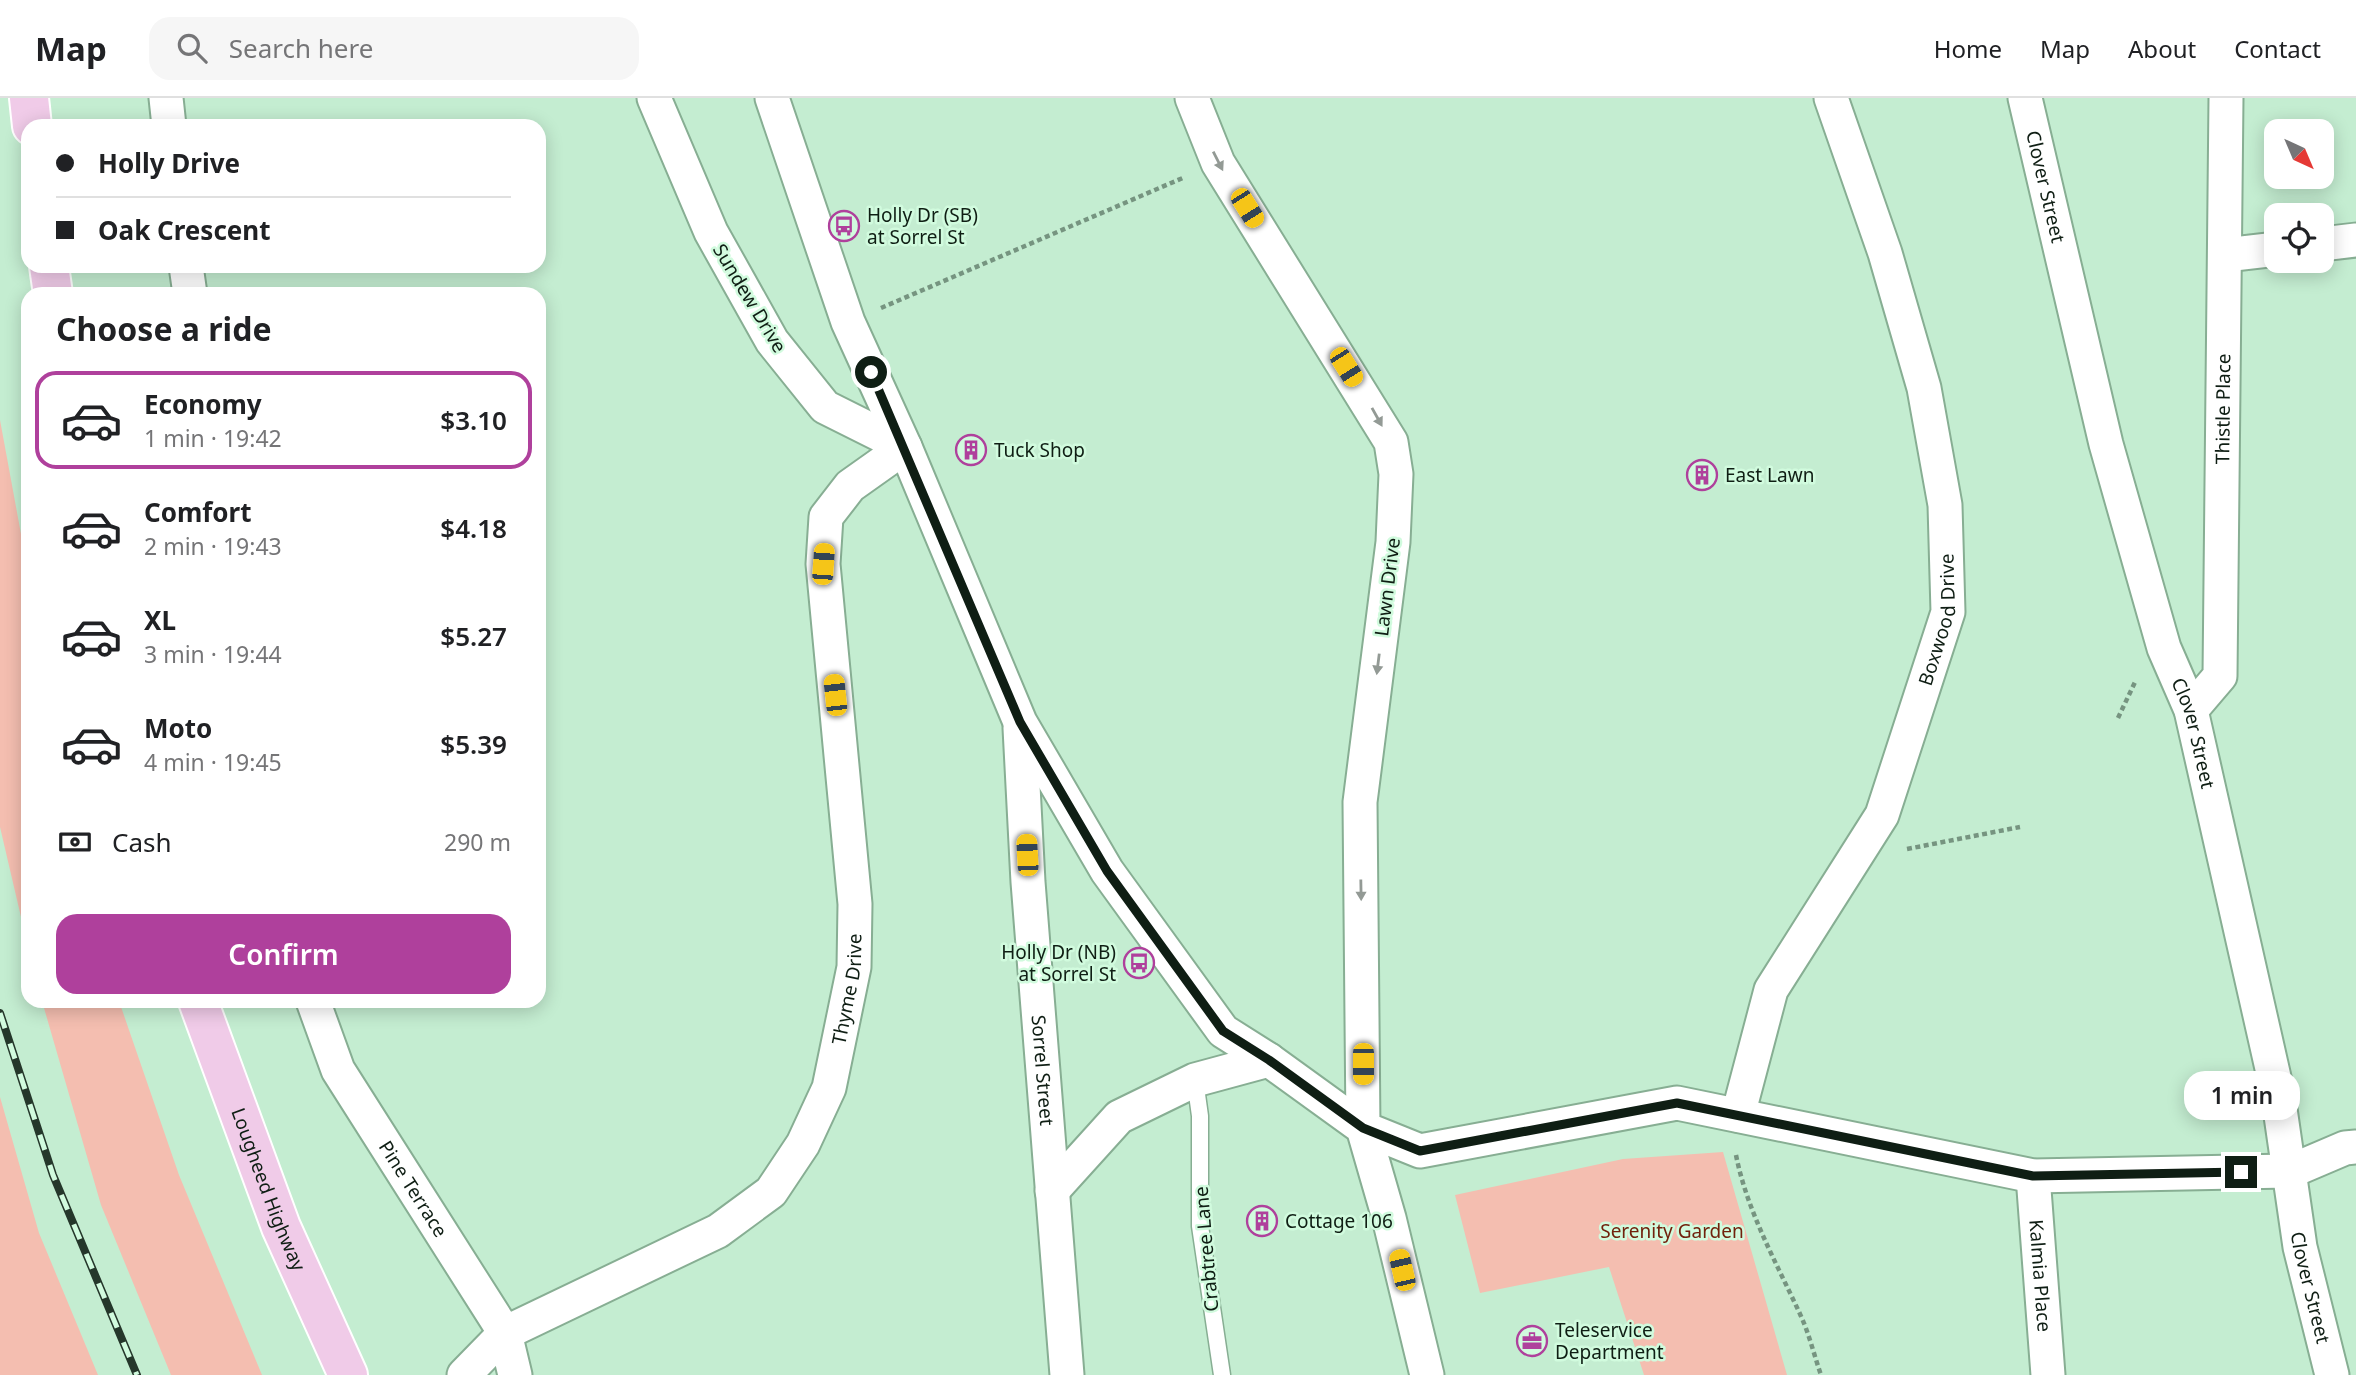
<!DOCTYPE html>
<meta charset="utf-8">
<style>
body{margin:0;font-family:"Noto Sans",sans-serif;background:#f6f6f6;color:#202124;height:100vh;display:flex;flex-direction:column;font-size:26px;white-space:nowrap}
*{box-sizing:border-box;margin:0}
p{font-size:23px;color:#757577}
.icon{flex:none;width:38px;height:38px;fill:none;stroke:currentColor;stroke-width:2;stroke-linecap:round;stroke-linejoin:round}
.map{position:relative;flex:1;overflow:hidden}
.details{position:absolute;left:21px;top:189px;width:525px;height:721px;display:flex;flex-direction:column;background:#fff;border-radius:21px;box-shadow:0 4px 18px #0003}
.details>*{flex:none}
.top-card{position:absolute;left:21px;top:21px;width:525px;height:154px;border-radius:21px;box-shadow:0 4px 18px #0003;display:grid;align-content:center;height:154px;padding:0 35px;background:#fff}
.needle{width:46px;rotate:136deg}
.fabs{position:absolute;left:2264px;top:21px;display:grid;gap:14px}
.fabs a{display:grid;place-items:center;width:70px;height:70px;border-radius:14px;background:#fff;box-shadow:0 4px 18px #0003;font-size:35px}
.end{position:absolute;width:32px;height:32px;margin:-16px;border:9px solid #0f1e14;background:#fff;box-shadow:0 0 0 4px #fff}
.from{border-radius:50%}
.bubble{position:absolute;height:49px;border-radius:21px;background:#fff;box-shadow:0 4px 18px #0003;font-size:23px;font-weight:600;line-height:49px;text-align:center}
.car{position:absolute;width:21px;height:42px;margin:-21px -10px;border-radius:9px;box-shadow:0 0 5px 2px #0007;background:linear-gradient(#f5c518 24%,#345 0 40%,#f5c518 0 76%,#345 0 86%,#f5c518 0)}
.top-card b{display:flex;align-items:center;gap:24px;height:66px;font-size:26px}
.top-card b+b{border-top:2px solid #e0e0e0}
.top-card i{width:18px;height:18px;background:#202124}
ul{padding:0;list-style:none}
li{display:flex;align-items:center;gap:21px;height:98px;margin:0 14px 10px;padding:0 21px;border:4px solid transparent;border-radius:21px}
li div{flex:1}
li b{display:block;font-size:26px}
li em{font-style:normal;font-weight:600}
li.on{border-color:#af409c}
li>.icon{width:63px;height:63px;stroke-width:1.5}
h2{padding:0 35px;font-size:32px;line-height:84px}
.pay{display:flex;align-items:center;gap:18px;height:77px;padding:0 35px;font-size:26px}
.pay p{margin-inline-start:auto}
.button{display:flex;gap:14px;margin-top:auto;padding:14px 35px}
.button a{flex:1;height:80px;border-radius:21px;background:#af409c;color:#fff;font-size:28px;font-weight:600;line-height:80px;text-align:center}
header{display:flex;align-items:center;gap:42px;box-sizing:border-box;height:98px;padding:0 35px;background:#fff;border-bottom:2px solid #e0e0e0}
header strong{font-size:33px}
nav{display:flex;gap:38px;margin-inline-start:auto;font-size:24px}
.search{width:490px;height:63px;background:#f6f6f6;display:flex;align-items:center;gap:18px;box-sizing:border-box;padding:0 24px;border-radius:21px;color:#757577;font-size:26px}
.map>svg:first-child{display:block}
.green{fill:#f4beb0}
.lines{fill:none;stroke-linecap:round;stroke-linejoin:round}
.service-casing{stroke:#87ae93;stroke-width:19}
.minor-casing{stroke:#87ae93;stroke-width:37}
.primary-casing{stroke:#fff;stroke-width:42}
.path{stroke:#769480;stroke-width:4.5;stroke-dasharray:5 3.5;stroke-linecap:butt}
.service{stroke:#fff;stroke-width:16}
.minor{stroke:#fff;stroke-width:33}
.primary{stroke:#f0cbe8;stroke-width:38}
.rail-casing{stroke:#25372b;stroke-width:8}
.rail{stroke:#d1fbde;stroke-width:5;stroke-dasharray:16;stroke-linecap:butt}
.oneway{fill:#939a95}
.route{stroke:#0f1e14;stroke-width:9}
.labels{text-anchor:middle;stroke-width:5;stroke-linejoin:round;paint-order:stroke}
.street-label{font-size:19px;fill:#0f1e14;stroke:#d1fbde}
.poi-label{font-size:19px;fill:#0f1e14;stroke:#d1fbde;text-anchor:start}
.park-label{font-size:19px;fill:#71210c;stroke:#d1fbde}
</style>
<header>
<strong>Map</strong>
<div class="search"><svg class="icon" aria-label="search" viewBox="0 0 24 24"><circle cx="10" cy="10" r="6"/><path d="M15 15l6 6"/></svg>Search here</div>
<nav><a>Home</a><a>Map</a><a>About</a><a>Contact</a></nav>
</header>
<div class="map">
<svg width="2356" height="1277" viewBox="0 0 2356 1277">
<rect width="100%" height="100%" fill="#c4edd1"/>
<path class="green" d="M0,322L28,474V849L0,729Z
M42,903H119L179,1077L262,1277H171L101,1107Z
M0,999L39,1135L98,1277H0Z
M1723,1054L1787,1277H1644L1609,1169L1480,1195L1455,1097L1623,1061Z"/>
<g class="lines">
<g class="service-casing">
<path id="service" d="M1195,982L1200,1018V1128L1222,1277"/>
</g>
<g class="minor-casing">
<g id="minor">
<path d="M166,0L169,28"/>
<path d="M772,0L848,224L905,349L1020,624L1107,773L1223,933L1269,962L1363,1030L1389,1120L1427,1277"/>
<path d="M1192,0L1218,65L1391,344L1396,376L1393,444L1360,704L1363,1030L1420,1053L1677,1005L2033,1078L2291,1073L2345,1050L2356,1049"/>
<path id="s1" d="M2025,0L2106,346L2164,550L2191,612L2278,997L2300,1149L2332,1277"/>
<path d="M2322,146L2356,142"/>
<path d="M2225,157L2277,151"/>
<path d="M186,168L190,196"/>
<path id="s2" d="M2191,612L2220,578L2226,0"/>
<path id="s3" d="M1020,630L1028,784L1067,1277"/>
<path id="s4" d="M313,903L338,972L505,1235L515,1277"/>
<path id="s5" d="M1738,1017L1771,892L1882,717L1948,514L1945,407L1924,290L1885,155L1831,0"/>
<path id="s6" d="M2033,1078L2048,1277"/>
<path d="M1052,1093L1119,1019L1195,982L1269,962"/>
<path id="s7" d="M464,1277L505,1235L718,1133L771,1094L803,1046L829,990L854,869L855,806L823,466L826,419L850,388L905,349L825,309L772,243L711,134L654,0"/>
</g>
</g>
<g class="primary-casing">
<g id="primary">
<path d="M29,0L32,28"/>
<path d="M49,168L53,196"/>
<path id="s8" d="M198,903L281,1129L348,1277"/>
</g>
</g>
<path class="path" d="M881,210L1185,79
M2118,620L2136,582
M1907,751L2020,729
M1736,1057C1747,1113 1776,1164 1800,1216C1809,1235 1814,1257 1821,1277"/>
<use href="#service" class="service"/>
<use href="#minor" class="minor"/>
<use href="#primary" class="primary"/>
<g class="rail-casing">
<path id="rail" d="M0,915L53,1077L137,1277"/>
</g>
<use href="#rail" class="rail"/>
</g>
<defs><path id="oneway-solid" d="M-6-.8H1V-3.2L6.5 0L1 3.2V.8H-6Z" transform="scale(1.75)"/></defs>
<g class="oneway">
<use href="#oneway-solid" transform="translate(1218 63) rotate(63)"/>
<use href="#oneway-solid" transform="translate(1377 319) rotate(61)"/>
<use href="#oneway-solid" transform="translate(1378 566) rotate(97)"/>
<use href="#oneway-solid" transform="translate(1361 792) rotate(89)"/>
</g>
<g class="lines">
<path class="route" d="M871,274L1020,624L1107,773L1223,933L1269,962L1363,1030L1420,1053L1677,1005L2033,1078L2241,1074"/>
</g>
<defs>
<g id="bus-ring" transform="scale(1.575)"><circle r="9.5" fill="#d1fbde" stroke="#af409c" stroke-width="1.5"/><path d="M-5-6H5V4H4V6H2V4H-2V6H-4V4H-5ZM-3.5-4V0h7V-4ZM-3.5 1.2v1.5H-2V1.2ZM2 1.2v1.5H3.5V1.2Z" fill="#af409c"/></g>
<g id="building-ring" transform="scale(1.575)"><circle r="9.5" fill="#d1fbde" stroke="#af409c" stroke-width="1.5"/><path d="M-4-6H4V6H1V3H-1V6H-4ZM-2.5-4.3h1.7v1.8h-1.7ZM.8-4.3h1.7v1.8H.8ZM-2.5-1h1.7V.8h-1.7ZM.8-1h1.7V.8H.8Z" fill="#af409c"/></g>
<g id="office-ring" transform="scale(1.575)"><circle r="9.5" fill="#d1fbde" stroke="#af409c" stroke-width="1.5"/><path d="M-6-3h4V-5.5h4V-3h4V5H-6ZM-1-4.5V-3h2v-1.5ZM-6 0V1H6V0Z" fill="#af409c"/></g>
</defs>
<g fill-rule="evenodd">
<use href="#bus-ring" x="844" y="128"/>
<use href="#building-ring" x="971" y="352"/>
<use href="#building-ring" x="1702" y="377"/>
<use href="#bus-ring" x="1139" y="865"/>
<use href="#building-ring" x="1262" y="1123"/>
<use href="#office-ring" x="1532" y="1243"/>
</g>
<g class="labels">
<g class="street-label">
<text dy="7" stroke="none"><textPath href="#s1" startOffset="91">Clover Street</textPath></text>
<text transform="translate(750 200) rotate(59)" y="7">Sundew Drive</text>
<text dy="7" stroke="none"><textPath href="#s2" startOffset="312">Thistle Place</textPath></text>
<text transform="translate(1387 489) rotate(-83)" y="7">Lawn Drive</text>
<text dy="7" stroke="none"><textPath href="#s5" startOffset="541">Boxwood Drive</textPath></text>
<text dy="7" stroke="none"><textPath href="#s1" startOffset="658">Clover Street</textPath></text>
<text dy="7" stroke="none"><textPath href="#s7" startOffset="581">Thyme Drive</textPath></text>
<text dy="7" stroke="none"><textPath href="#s3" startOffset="343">Sorrel Street</textPath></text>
<text dy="7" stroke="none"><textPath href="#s8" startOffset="201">Lougheed Highway</textPath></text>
<text dy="7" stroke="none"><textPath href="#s4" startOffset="214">Pine Terrace</textPath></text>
<text transform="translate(1206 1151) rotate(-95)" y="7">Crabtree Lane</text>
<text dy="7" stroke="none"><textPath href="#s6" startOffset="100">Kalmia Place</textPath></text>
<text dy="7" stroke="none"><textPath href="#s1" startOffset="1225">Clover Street</textPath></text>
</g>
<g class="poi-label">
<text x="867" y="124">Holly Dr (SB)<tspan x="867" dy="22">at Sorrel St</tspan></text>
<text x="994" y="359">Tuck Shop</text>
<text x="1725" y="384">East Lawn</text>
<text x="1116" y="861" text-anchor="end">Holly Dr (NB)<tspan x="1116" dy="22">at Sorrel St</tspan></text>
<text x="1285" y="1130">Cottage 106</text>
<text x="1555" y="1239">Teleservice<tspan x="1555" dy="22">Department</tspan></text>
</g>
<g class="park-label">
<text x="1672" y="1140">Serenity Garden</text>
</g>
</g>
</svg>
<div class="fabs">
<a><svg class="needle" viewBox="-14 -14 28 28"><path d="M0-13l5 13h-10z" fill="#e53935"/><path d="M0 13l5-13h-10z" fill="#757577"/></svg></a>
<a><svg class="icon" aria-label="locate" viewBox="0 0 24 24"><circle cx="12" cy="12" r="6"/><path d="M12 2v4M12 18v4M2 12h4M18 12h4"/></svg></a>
</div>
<i class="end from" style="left:871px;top:274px"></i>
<i class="end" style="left:2241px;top:1074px"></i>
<div class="bubble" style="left:2184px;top:973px;width:116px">1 min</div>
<i class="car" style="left:1247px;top:110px;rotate:148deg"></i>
<i class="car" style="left:1346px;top:269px;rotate:148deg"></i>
<i class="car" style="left:823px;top:466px;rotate:4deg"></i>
<i class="car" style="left:835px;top:597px;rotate:354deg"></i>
<i class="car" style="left:1027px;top:757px;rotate:357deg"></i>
<i class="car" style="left:1363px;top:966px;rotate:180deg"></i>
<i class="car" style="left:1402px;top:1172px;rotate:347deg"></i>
<div class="top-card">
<b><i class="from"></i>Holly Drive</b>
<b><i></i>Oak Crescent</b>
</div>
<section class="details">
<h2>Choose a ride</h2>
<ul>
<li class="on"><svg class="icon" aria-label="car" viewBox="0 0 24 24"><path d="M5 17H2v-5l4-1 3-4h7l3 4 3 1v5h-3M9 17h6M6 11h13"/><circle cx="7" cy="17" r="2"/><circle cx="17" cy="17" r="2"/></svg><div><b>Economy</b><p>1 min · 19:42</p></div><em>$3.10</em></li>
<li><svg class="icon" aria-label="car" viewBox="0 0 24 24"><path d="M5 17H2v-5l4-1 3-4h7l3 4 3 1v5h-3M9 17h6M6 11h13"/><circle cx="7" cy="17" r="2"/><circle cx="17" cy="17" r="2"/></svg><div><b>Comfort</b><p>2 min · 19:43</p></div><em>$4.18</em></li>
<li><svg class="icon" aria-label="car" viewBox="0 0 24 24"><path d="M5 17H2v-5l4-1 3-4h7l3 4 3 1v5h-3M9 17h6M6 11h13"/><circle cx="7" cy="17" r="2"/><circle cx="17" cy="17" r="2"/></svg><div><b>XL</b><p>3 min · 19:44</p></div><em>$5.27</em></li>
<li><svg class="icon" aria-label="car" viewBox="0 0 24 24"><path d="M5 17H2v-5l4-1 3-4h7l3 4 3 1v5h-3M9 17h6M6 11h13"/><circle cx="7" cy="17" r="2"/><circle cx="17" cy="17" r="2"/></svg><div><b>Moto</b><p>4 min · 19:45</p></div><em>$5.39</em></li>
</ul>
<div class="pay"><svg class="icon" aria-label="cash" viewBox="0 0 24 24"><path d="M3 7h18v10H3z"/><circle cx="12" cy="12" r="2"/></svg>Cash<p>290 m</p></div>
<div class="button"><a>Confirm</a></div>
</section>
</div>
